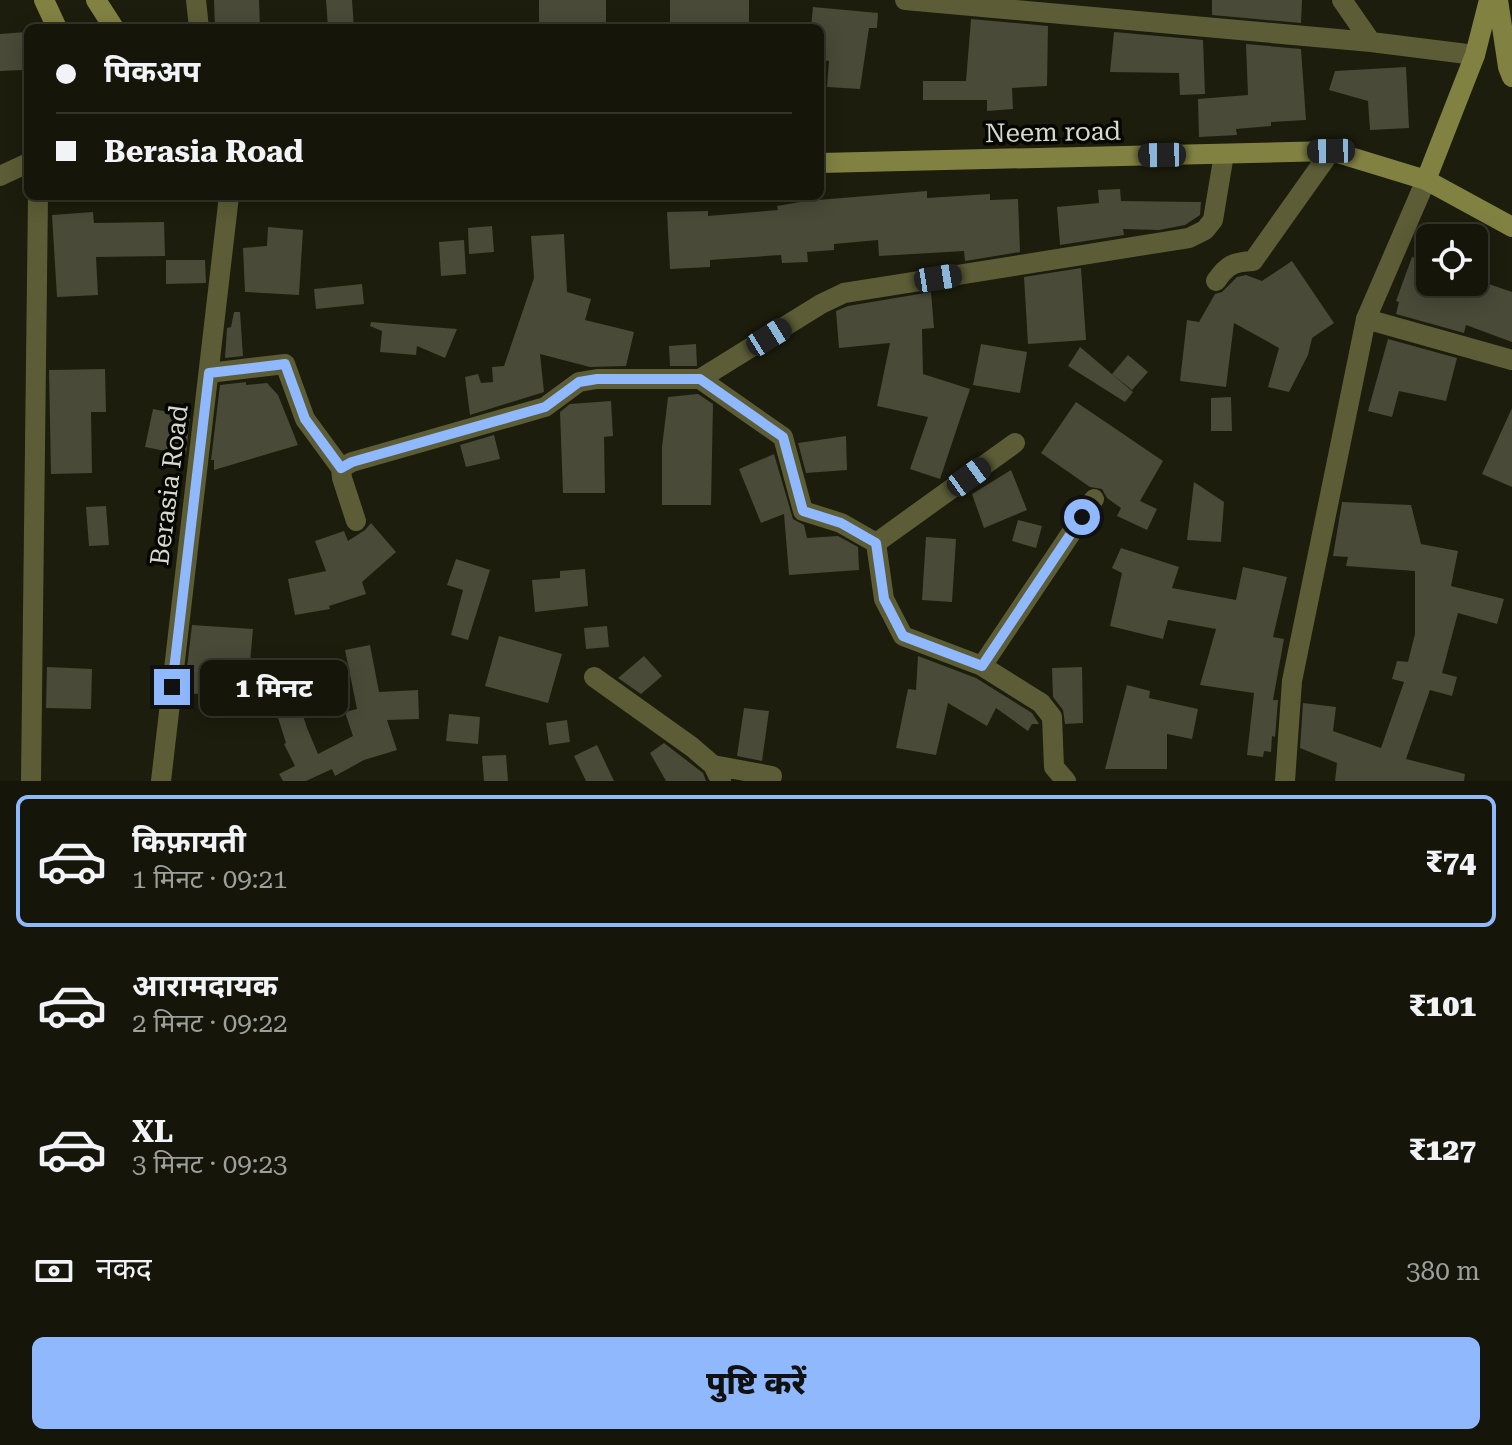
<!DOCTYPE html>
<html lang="hi">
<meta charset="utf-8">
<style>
body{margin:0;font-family:"Roboto Serif","Noto Sans Devanagari",serif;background:#1e1f12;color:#f1f3f6;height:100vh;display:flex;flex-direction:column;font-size:30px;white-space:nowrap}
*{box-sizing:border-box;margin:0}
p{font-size:26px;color:#9d9f9c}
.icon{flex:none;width:44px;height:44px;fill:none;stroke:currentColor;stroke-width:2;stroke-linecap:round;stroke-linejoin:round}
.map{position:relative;height:781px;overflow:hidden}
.sheet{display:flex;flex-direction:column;background:#151609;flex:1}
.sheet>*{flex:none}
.hud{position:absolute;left:24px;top:24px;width:800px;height:176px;border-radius:12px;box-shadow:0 4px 20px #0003,0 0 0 2px #34352a;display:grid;align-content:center;height:176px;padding:0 32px;background:#151609}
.controls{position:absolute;left:1416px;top:224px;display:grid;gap:16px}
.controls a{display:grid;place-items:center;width:72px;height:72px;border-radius:12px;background:#151609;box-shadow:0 4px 20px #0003,0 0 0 2px #34352a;font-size:40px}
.end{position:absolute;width:36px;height:36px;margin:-18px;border:10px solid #8fb8fd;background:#111;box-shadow:0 0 0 4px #111}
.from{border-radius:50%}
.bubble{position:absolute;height:56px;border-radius:12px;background:#151609;box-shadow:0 4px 20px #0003,0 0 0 2px #34352a;font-size:26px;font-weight:800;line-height:56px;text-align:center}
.car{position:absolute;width:24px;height:48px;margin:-24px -12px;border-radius:10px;box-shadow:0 0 6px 2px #0007;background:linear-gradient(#222 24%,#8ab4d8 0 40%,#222 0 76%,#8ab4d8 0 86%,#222 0)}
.hud b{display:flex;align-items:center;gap:28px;height:76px;font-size:30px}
.hud b+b{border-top:2px solid #34352a}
.hud i{width:20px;height:20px;background:#f1f3f6}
ul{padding:14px 0 0;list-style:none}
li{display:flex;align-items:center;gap:24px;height:132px;margin:0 16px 12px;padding:0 16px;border:4px solid transparent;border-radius:12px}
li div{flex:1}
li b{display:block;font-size:30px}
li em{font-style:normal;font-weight:800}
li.on{border-color:#8fb8fd}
li>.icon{width:72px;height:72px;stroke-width:1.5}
.pay{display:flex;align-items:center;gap:20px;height:88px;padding:0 32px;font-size:30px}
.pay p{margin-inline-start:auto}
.cta{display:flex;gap:16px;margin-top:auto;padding:16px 32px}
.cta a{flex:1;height:92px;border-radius:12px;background:#8fb8fd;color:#111;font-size:32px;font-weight:800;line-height:92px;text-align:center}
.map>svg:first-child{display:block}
.building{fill:#494a38}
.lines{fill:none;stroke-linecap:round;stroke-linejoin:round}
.minor{stroke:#5c5d36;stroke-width:20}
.tertiary{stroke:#5c5d36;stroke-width:20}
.secondary{stroke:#818242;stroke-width:20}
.route{stroke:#8fb8fd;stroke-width:10}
.labels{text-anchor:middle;stroke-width:7;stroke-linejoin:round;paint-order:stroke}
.street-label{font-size:26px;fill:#d7d8ce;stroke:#060702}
</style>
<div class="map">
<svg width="1512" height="781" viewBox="0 0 1512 781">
<rect width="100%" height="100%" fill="#1c1d0c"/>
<path class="building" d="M214,0H259L260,28H215Z
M326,0H352L354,28H328Z
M539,0H606V28H539Z
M670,0H749V28H670Z
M1212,0H1302L1301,23L1212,15Z
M813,7L878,13L877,28H869L860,89L827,87L829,61L820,60V28H811Z
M971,19L1048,26L1047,86L1012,88L1013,109L987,111V100H923V81H966Z
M26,32L22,70L0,71V34Z
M1114,32L1203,40L1205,94L1180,95L1179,73L1110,72Z
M1246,44L1301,49L1306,120L1271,122V126L1236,129L1237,135L1199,137L1198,99L1248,95Z
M1406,67L1409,128L1370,130L1368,101L1329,90L1335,71Z
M1120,189L1121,201L1201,202L1200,215L1185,225L1159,230L1123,229L1124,235L1060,245L1057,207L1099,203L1098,190Z
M927,191V198L990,194V200L1018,199L1020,252L965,261L964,251L879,256L878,240L834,244V250L807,252L808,262L782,263L781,255L710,260V267L670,269L667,212L708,211V216L778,210L777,206L806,201Z
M93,212L94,223L164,222L165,256L96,257L98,295L57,297L52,215Z
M492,226L494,252L469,254L468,228Z
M268,227L303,230L299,295L245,292L243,248L267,246Z
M564,234L567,292L591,299L585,320L634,332L626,366L590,367L540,354L544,392L470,415L465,377L478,374L481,383L493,382L492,367L504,366L534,278L531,236Z
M464,240L466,274L441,276L439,242Z
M1412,257L1430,263V282H1483L1512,292V342L1466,325L1464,333L1396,314L1399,302L1396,301Z
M166,260H205L206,283L166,284Z
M1292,261L1334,323L1312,338L1308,355L1289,392L1268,387L1279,348L1234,323L1226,387L1180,381L1187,320L1199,322L1215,294L1222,292L1237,277L1246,275L1262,281Z
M1081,268L1086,340L1028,344L1024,277Z
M362,284L364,304L316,309L314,289Z
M931,292L934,328L922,329L923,374L970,389L940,479L910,469L928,417L877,406L890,343L839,348L836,311L848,306Z
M234,312H240L243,356L225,358L227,328L231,327Z
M371,322L418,326L457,329L445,358L417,346L416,355L380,352L382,331L370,326Z
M1388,339L1457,358L1446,401L1399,391L1392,417L1368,411Z
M696,344L697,366H670L669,346Z
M981,344L1027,352L1020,393L973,385Z
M1080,347L1133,392L1125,402L1068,366Z
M1128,355L1148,372L1132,390L1112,374Z
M105,369L106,412H91L92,473L51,474L49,370Z
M246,382V385L267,383L278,395L298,445L214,470V460H211L220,385Z
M698,394L713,404L711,505H662V447L668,397Z
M1231,397L1232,431H1211V398Z
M611,401L613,436L604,437L605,493H563L560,412L570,404Z
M1076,402L1163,461L1140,501L1157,509L1147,530L1117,516L1121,508L1107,498L1102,489L1090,487L1041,453Z
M1512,408V487L1482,474Z
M153,409L190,416L186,455L145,447Z
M494,435L500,459L466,467L460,445Z
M846,436L847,470L806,473L798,443Z
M774,454L793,519L804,525L807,538L838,536L858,547L859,570L789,575L784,514L761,523L739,469Z
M1011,470L1027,510L984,528L972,494Z
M1194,482L1224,502L1221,542L1187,540Z
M1342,502L1411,505L1421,544L1458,551L1451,586L1504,599L1497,624L1458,613L1442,673L1457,677L1452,696L1430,690L1406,759L1465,774L1464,781H1335L1337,763L1300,748L1303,703L1336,707L1333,731L1381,748L1404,682L1392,679L1397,661L1411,662H1408L1415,634V571L1346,566L1348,557L1333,556Z
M106,506L109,545L89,546L86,507Z
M1018,520L1042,526L1036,548L1012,541Z
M371,523L396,552L362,582L366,594L329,606L330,609L295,615L288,579L326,571L315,541L344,531L348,541L365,530Z
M926,537L956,539L952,602L922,600Z
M1121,548L1179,567L1172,588L1236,600L1243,567L1287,577L1273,637L1284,639L1273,700H1278L1275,737L1272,736L1271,752L1264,751L1263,757L1247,755L1254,693L1200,685L1216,629L1168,620L1163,639L1110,626L1122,573L1112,568Z
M456,559L490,570L468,640L451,635L463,590L447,585Z
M585,569L588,606L535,612L532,580L560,578V571Z
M192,625L253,629L247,697L184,693Z
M607,626L609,647L586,649L584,628Z
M499,636L562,654L548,703L485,686Z
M370,645L379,692L418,690L419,719L387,720L397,750L364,760L335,776L332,769L306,781H283L279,774L295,766L284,744L286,743L268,686L291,678L307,728L318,754L353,736L345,712L357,709L345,650Z
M644,656L662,676L641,694L618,678Z
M918,656L976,678L1032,713L1039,724H1032L1028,731L996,708L987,726L948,703L936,755L896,748L908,689L916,690Z
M47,667L92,669L91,709L46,708Z
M1082,667L1083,723L1065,724L1063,710L1053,697L1052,668Z
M1127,685L1150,691L1149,698L1198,709L1192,739L1167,734V769H1105Z
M744,708L769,711L762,761L737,756Z
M449,714L480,717L478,744L446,741Z
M567,720L570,742L549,745L546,723Z
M664,743L703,773L706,781H666L650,753Z
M597,745L614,781H586L574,756Z
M506,755L508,781H484L482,756Z"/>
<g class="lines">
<path class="minor" d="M196,0L199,28
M905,0L1371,42L1475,55
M1342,0L1371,42
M0,176L28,163
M1216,281C1227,265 1233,262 1253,261L1331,151
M1366,319L1512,360
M209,373L285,364L305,419L341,468
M700,379L783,437L803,511L841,523L876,543
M1015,443L876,543L884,599L903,636L982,666L1094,499
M356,521L342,478L341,468L352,462L545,407L579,382L597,379H700L821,304L844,293L1189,238L1205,230L1213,220L1224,154
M982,666L1041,703L1052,717L1054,767L1066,781
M594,677L692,747L713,765L721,781
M713,765L772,776"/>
<path class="tertiary" d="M31,781L38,196
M161,781L229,196
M1285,781L1292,681L1366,319L1426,180"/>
<path class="secondary" d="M44,0L57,28
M96,0L114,28
M1498,0L1508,67L1512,77
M820,163L1331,151L1426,180L1512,227
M1426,180L1475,55L1489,0"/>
</g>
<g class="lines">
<path class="route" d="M172,687L209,373L285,364L305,419L341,468L352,462L545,407L579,382L597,379H700L783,437L803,511L841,523L876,543L884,599L903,636L982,666L1082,517"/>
</g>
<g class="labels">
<g class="street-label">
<text transform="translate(1053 132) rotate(-1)" y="9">Neem road</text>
<text transform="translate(169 485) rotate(-83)" y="9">Berasia Road</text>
</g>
</g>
</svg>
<div class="controls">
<a><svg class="icon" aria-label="locate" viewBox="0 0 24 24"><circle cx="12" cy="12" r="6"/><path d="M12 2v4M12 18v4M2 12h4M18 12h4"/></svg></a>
</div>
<i class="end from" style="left:1082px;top:517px"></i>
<i class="end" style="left:172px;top:687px"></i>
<div class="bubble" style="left:200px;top:660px;width:148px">1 मिनट</div>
<i class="car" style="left:1331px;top:151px;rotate:269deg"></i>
<i class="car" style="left:1162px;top:155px;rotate:269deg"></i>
<i class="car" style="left:938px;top:278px;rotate:81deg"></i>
<i class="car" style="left:769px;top:337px;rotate:58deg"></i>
<i class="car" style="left:969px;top:477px;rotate:54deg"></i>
<div class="hud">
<b><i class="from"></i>पिकअप</b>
<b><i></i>Berasia Road</b>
</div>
</div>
<section class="sheet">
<ul>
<li class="on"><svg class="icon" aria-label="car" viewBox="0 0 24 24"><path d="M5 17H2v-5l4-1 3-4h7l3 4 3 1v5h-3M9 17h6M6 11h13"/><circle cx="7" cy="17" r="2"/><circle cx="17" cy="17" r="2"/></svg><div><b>किफ़ायती</b><p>1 मिनट · 09:21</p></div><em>₹74</em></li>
<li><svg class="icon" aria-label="car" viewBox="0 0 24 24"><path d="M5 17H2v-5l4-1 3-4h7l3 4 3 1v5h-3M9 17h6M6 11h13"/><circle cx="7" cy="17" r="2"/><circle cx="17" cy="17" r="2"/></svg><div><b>आरामदायक</b><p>2 मिनट · 09:22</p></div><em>₹101</em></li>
<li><svg class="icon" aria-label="car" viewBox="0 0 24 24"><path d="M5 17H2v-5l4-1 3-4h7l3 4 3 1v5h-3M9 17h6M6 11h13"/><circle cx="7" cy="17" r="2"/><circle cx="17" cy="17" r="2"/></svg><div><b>XL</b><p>3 मिनट · 09:23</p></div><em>₹127</em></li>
</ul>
<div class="pay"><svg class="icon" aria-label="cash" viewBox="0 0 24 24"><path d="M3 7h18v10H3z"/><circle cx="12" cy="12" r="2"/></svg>नकद<p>380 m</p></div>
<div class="cta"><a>पुष्टि करें</a></div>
</section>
